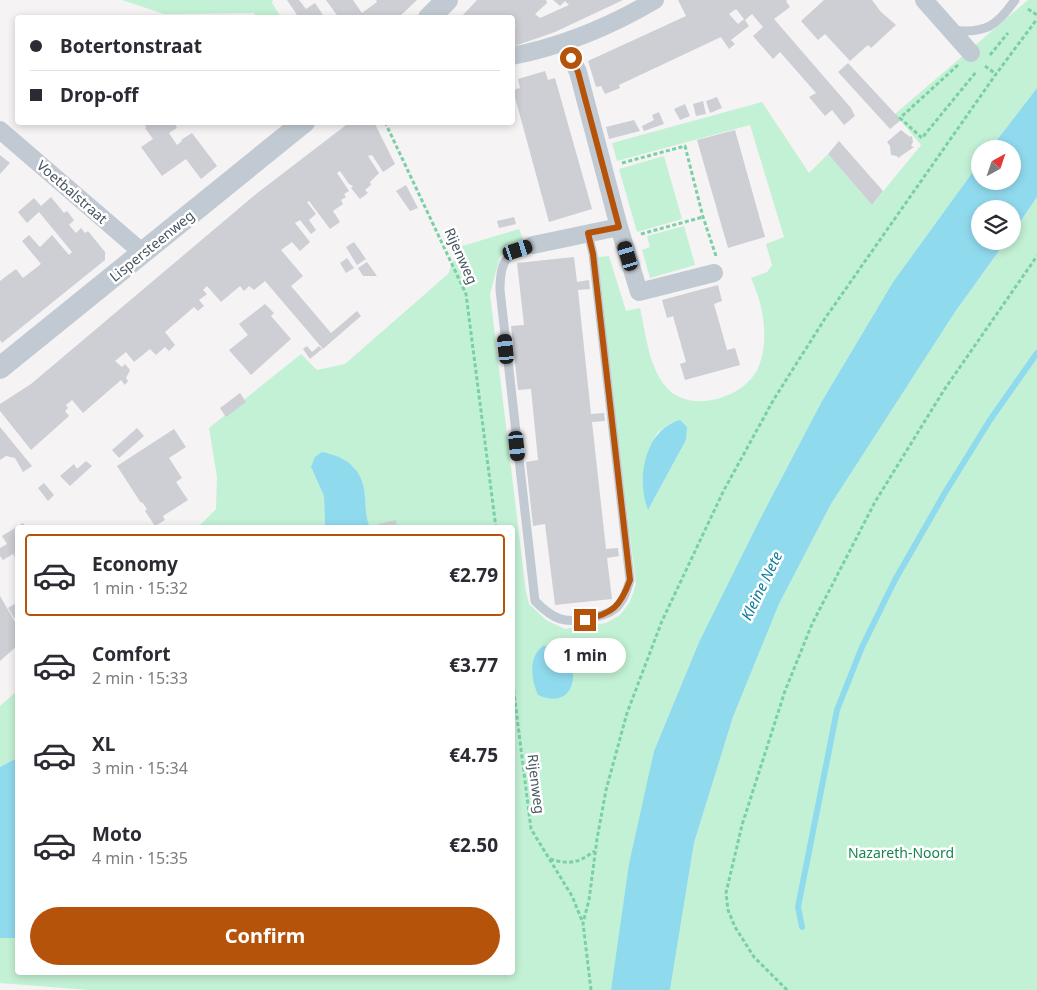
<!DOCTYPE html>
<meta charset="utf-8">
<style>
body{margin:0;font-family:"Noto Sans",sans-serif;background:#f2f2f3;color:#2b2b33;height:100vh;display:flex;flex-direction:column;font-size:19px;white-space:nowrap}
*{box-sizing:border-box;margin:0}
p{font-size:16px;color:#7c7c81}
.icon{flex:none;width:28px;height:28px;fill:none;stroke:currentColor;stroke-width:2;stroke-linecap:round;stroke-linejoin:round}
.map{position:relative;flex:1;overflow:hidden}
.side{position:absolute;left:15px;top:525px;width:500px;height:450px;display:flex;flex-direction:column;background:#fff;border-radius:5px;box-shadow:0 2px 8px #0003}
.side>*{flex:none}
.hud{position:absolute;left:15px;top:15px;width:500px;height:110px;border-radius:5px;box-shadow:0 2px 8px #0003;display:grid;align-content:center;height:110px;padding:0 15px;background:#fff}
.needle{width:32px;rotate:40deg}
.fabs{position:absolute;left:971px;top:140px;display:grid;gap:10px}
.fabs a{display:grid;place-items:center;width:50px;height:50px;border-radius:50%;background:#fff;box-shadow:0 2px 8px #0003;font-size:25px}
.end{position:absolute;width:22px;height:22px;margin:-11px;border:6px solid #b45309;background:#fff;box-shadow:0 0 0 2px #fff}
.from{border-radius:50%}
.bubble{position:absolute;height:35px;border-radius:18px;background:#fff;box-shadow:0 2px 8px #0003;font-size:16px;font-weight:700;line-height:35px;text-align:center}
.car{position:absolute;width:15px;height:30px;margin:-15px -8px;border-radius:6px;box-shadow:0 0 4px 1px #0007;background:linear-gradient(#222 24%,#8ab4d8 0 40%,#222 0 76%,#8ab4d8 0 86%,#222 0)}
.hud b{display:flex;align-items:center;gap:18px;height:48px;font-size:19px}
.hud b+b{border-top:1px solid #e1e1e2}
.hud i{width:12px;height:12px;background:#2b2b33}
ul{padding:9px 0 0;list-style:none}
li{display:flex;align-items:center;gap:15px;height:82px;margin:0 10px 8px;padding:0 5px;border:2px solid transparent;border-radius:5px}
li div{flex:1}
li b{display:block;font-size:19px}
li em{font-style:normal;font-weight:700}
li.selected{border-color:#b45309}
li>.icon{width:45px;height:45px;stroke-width:1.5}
.button{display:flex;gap:10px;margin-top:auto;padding:10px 15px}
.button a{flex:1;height:58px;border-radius:30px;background:#b45309;color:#fff;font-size:20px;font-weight:700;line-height:58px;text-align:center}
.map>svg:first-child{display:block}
.green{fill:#c3f1d5;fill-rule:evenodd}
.water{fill:#90daee}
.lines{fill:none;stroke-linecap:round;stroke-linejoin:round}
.stream{stroke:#90daee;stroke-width:6}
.building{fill:#cdcfd5;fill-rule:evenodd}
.path{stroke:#7ad0a6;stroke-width:3;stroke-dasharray:4 2.5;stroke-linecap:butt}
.service{stroke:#c1cad2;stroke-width:9}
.minor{stroke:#c1cad2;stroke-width:18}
.tertiary{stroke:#c1cad2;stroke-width:22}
.route{stroke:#b45309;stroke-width:6}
.labels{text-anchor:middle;stroke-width:5;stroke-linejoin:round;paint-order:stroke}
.street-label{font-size:14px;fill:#4a5661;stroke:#fff}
.park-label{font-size:14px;fill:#17864f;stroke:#fff}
.water-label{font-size:15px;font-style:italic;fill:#0c7c9b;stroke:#fff}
</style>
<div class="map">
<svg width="1037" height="990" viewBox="0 0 1037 990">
<rect width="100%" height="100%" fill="#f5f3f3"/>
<path class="green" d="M122,0H273L272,3L281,17H256L254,13L164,14Z
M1028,0H1037V88L990,149H980V162L893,282L822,401L760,519L699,642L654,751L611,990H89L0,983V938H17L18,972H512V528L370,527L366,517L365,494L354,467L329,453L311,467L324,496L325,527H198L216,509L217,477L209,428L301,354L317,370L345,364L448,274L459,247L519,229L523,240L500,257L490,294L526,592L529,604L546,620L565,629L606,623L620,615L630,602L636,584L609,370L598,257L609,256L626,311L640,308C646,334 648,365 666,387C690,416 750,397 760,363C769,336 763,304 751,278L767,272L772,265L766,244L784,237L750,125L617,161L612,143L762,102L809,173L828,154L872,205L921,145L895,114ZM672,422L686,440L648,510L647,454L657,433Z
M664,156L682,219L637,232L619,169Z
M1037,197V990H670L694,843L733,717L779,604L831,504L955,312L1006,241H1012L1013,232Z
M684,226L695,265L650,278L642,250L650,247L647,236Z
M17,691V758L0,767V706Z"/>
<path class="water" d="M1037,88V197L1013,232L1012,209H980V241H1006L955,312L831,504L779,604L733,717L694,843L670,990H611L629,864L654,751L699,642L760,519L822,401L893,282L980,162V181H1012V149H990Z
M680,420L687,427L686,440L648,510C636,480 644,430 680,420Z
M322,452C348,457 363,470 365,496C366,507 365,517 370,527H325L324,496L311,467L315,457Z
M543,646H560C582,666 577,712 538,695C531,679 528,657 543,646Z
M17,758V938H0V767Z"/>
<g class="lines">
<path class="stream" d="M802,927L798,907L837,710L862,647L895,580L946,491L990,420L1037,353"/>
</g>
<path class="building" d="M287,0H299L306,9L315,3L325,18H299Z
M326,0H353L362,13L377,2L376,0H417L398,18H339Z
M477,0H546L547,3L535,14L540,18L569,5L565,1L560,6L553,0H623L555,32L512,47V33L515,32L513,29L516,26L512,25V18H460Z
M678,0H787L786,1L790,7L774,19L851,108L855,116L844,125L832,110L825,116L809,97L816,93L780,52L773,59L753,36L763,27L752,14L745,20L749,26L731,40L735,44L729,49L721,37L619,85L620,88L605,94L601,86L596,87L588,61L686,16ZM736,9L744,19L738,24L729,14Z
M824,0H872L881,12L896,25L871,48L868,45L850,61L825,34L818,40L801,21Z
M848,63L901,120L890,129L838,72Z
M545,71L548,80L555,78L592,209L549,222L513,90L520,88L518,79Z
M717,97L722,108L710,113L706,101Z
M703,101L706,114L696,116L693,104Z
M685,104L690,116L680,120L674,109Z
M659,112L664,124L644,131L642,126L654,120L652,115Z
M634,120L640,131L609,139L606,127Z
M144,122H174L177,128L169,133L177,145L182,141L181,140L192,133L217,166L201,179L186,159L162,176L141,147L153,139L145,128L146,127Z
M350,122H374L395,164L383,172L372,155L368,156L379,173L370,182L371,185L365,190L368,193L360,199L351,188L353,186L349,184L340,171L337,173L349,191L344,194L346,197L341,200L343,204L333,211L340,222L330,229L309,201L307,202L316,214L309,220L316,230L311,234L300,220L295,223L310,242L300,251L292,242L281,250L303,276L291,286L331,333L357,311L361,316L323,349L265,281L254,290L249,286L244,291L240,286L221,302L207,286L203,290L207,294L199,300L204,306L198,311L194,307L165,332L175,345L169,351L165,347L156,355L150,349L134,362L126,352L115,361L122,367L125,364L130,370L126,378L128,381L125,385L121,380L83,413L72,400L66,405L68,408L65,411L69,416L31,450L0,411V404L31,384L256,194Z
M735,130L765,237L728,248L697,140Z
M901,130L910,137L912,136L913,142L911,146L914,147L898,158L897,156L891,155L890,146L887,142Z
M839,141L883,191L872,205L828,154Z
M0,155L10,163L0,174Z
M406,185L418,208L410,211L396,191Z
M51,197L64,213L67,211L74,220L69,225L76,233L81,228L85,233L88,231L105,252V260L2,343L0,340V281L16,269L23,278L41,264L22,241L29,235L40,247L52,235L69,255L72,252L39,212L27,223L18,212L34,198L41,206Z
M514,217L516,224L499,228L497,221Z
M354,242L366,259L357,265L346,247Z
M574,257L577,282L589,280L590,289L578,290L591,414L604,413L605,421L592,422L606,549L618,548L619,556L607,558L612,599L555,605L545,524L533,526L526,462L538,460L531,389L518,390L511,326L524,325L517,263Z
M347,258L354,268L346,273L340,263Z
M367,262L377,276H363L358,268Z
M718,285L722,301L714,304L727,350L735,348L740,365L685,380L680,364L686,362L673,316L667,318L662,300Z
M265,304L274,313L271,316L291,339L251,375L229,350L248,335L239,324Z
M307,346L312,352L319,346L322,349L310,359L303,349Z
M240,393L246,402L226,417L220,408Z
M0,427L32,466L23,472L15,458L6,456L0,460Z
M137,428L144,436L119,458L112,450Z
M174,429L186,447L169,458L182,478L176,482L188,500L163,516L165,520L155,526L145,511L147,509L142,502L141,503L117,466Z
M86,461L92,466L70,486L60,476L74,464L77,469Z
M44,483L54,495L48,501L38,488Z
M396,520L397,528H379L378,524Z
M23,523L25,528H18V562L13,554L3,560L0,556V548L7,544L2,536Z
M0,596L18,627V645L0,661Z
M18,602V624L8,608Z"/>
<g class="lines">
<path class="path" d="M1028,9L1037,15
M990,55L1008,33
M958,65L900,118L922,138L976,72
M985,66L996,74
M385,122L466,294L496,528
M622,163L685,146L703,217L716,256
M641,234L703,217
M512,677L531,829L572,896L583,923
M550,859C571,865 577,863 595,851
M591,990L583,923L589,900L597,839L606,790L627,713L662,621L724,490L774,399L826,317L996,74L1037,19
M787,990L754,957L735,927L728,910L726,893L742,825L785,691L812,624L875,502L944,390L1037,256"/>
<path class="service" d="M953,30C985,34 997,26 1015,0
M533,245C505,254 500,261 500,290L535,601C554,620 564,624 591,618C600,616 609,614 616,608C624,600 627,590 630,580L593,254L588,233"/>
<path class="minor" d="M924,0L971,53
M565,44L578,72L619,227L639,292L714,273
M512,56C563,46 611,26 655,0
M0,130L143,253
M533,245L619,227"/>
<path class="tertiary" d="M429,18L447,0
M0,368L304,122"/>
</g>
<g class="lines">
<path class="route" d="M571,58L578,72L619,227L588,233L593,254L630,580C620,607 613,613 585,620"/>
</g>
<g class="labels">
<g class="street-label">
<text transform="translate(72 192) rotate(41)" y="5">Voetbalstraat</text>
<text transform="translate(152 246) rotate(-39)" y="5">Lispersteenweg</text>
<text transform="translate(461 256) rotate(66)" y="5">Rijenweg</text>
<text transform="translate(536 784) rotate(83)" y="5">Rijenweg</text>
</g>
<g class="park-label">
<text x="901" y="858">Nazareth-Noord</text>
</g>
<g class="water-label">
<text transform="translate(762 586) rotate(-64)" y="5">Kleine Nete</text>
</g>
</g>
</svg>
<div class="fabs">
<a><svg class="needle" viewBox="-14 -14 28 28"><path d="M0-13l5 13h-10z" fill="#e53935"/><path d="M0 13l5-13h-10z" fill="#7c7c81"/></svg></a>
<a><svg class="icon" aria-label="layers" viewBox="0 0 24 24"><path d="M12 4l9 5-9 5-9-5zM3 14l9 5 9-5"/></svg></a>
</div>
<i class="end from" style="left:571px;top:58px"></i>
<i class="end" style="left:585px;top:620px"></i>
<div class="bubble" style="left:544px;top:638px;width:82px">1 min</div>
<i class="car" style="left:518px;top:250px;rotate:72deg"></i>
<i class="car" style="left:628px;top:256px;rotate:343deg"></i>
<i class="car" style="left:506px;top:349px;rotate:354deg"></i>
<i class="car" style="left:517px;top:446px;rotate:174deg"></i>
<div class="hud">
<b><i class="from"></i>Botertonstraat</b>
<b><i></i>Drop-off</b>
</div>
<section class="side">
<ul>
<li class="selected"><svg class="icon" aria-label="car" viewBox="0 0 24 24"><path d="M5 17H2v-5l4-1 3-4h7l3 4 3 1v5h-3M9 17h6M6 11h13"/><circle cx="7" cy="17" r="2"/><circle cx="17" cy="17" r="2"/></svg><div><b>Economy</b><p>1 min · 15:32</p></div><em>€2.79</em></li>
<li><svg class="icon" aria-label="car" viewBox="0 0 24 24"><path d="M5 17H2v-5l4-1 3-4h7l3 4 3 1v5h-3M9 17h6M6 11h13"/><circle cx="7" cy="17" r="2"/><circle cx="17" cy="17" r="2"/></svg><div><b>Comfort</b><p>2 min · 15:33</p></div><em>€3.77</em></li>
<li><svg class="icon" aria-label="car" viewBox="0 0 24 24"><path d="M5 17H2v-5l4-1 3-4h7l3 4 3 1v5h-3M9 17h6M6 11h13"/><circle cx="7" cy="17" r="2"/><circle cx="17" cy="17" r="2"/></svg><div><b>XL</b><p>3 min · 15:34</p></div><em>€4.75</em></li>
<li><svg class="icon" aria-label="car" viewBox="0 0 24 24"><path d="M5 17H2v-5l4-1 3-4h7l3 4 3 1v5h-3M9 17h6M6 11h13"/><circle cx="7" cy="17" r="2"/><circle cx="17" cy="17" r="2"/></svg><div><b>Moto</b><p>4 min · 15:35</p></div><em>€2.50</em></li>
</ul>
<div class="button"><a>Confirm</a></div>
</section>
</div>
